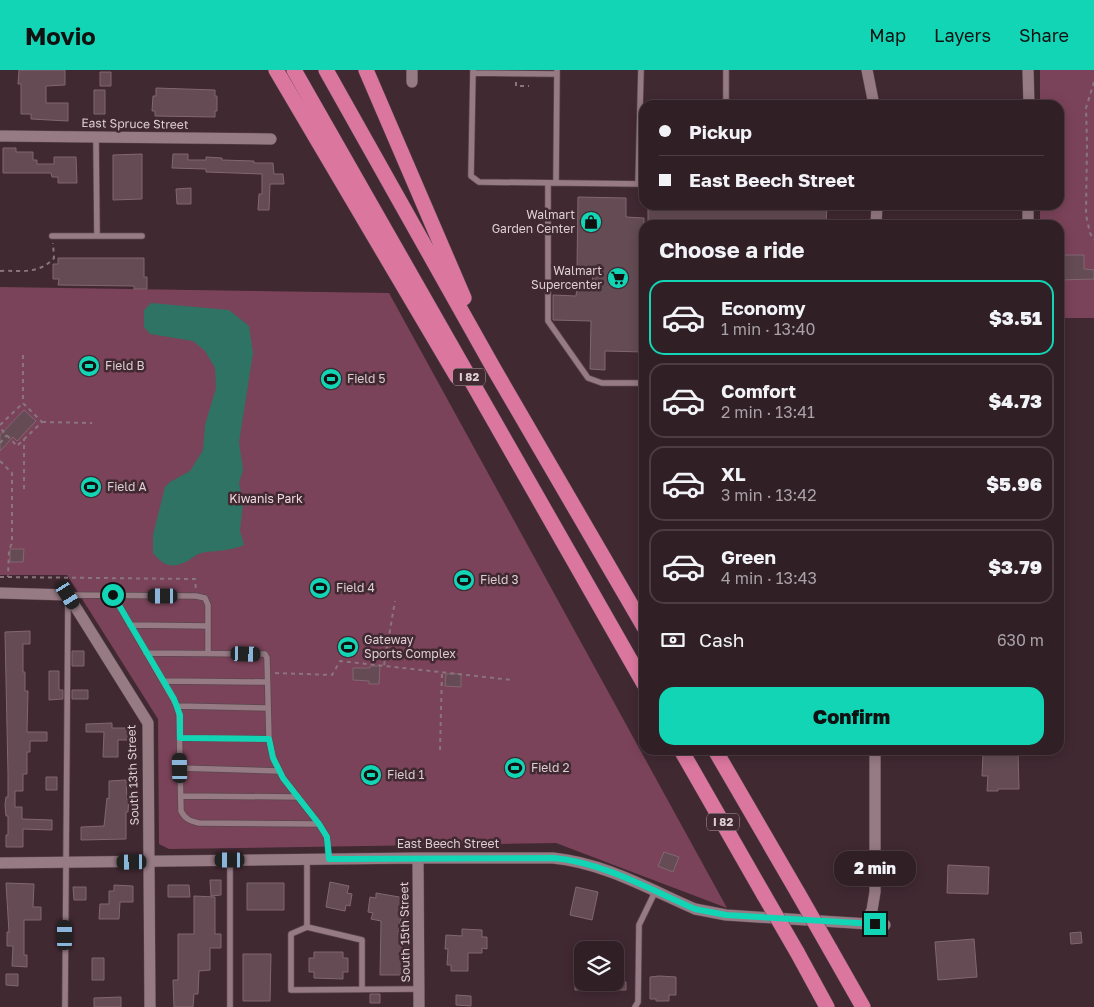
<!DOCTYPE html>
<meta charset="utf-8">
<style>
body{margin:0;font-family:"Golos Text",sans-serif;background:#39272e;color:#f1f3f6;height:100vh;display:flex;flex-direction:column;font-size:19px;white-space:nowrap}
*{box-sizing:border-box;margin:0}
p{font-size:16px;color:#a8a2a7}
.icon{flex:none;width:28px;height:28px;fill:none;stroke:currentColor;stroke-width:2;stroke-linecap:round;stroke-linejoin:round}
.map{position:relative;flex:1;overflow:hidden}
.side{position:absolute;left:639px;top:150px;width:425px;height:535px;display:flex;flex-direction:column;background:#311f26;border-radius:15px;box-shadow:0 2px 12px #0003,0 0 0 1px #4c3d43}
.side>*{flex:none}
.guide{position:absolute;left:639px;top:30px;width:425px;height:110px;border-radius:15px;box-shadow:0 2px 12px #0003,0 0 0 1px #4c3d43;display:grid;align-content:center;height:110px;padding:0 20px;background:#311f26}
.tools{position:absolute;left:574px;top:871px;display:grid;gap:10px}
.tools a{display:grid;place-items:center;width:50px;height:50px;border-radius:10px;background:#311f26;box-shadow:0 2px 12px #0003,0 0 0 1px #4c3d43;font-size:25px}
.end{position:absolute;width:22px;height:22px;margin:-11px;border:6px solid #11d5b4;background:#111;box-shadow:0 0 0 2px #111}
.from{border-radius:50%}
.bubble{position:absolute;height:35px;border-radius:15px;background:#311f26;box-shadow:0 2px 12px #0003,0 0 0 1px #4c3d43;font-size:16px;font-weight:800;line-height:35px;text-align:center}
.car{position:absolute;width:15px;height:30px;margin:-15px -8px;border-radius:6px;box-shadow:0 0 4px 1px #0007;background:linear-gradient(#222 24%,#8ab4d8 0 40%,#222 0 76%,#8ab4d8 0 86%,#222 0)}
.guide b{display:flex;align-items:center;gap:18px;height:48px;font-size:19px}
.guide b+b{border-top:1px solid #4c3d43}
.guide i{width:12px;height:12px;background:#f1f3f6}
ul{padding:0;list-style:none}
li{display:flex;align-items:center;gap:15px;height:75px;margin:0 10px 8px;padding:0 10px;border:2px solid #4c3d43;border-radius:15px}
li div{flex:1}
li b{display:block;font-size:19px}
li em{font-style:normal;font-weight:800}
li.active{border-color:#11d5b4}
li>.icon{width:45px;height:45px;stroke-width:1.5}
h2{padding:0 20px;font-size:22px;line-height:60px}
.pay{display:flex;align-items:center;gap:12px;height:55px;padding:0 20px;font-size:19px}
.pay p{margin-inline-start:auto}
.cta{display:flex;gap:10px;margin-top:auto;padding:10px 20px}
.cta a{flex:1;height:58px;border-radius:15px;background:#11d5b4;color:#111;font-size:20px;font-weight:800;line-height:58px;text-align:center}
header{display:flex;align-items:center;gap:30px;box-sizing:border-box;height:70px;padding:0 25px;background:#11d5b4;color:#111}
header strong{font-size:24px}
nav{display:flex;gap:28px;margin-inline-start:auto;font-size:18px}
.map>svg:first-child{display:block}
.green{fill:#7b4359}
.water{fill:#2e7363}
.building{fill:#644b54;stroke:#826770}
.lines{fill:none;stroke-linecap:round;stroke-linejoin:round}
.lane-casing{stroke:#5a474e;stroke-width:7}
.street-casing{stroke:#5a474e;stroke-width:12}
.highway-casing{stroke:#5a474e;stroke-width:16}
.path{stroke:#89757c;stroke-width:2;stroke-dasharray:4 4;stroke-linecap:butt}
.lane{stroke:#967a84;stroke-width:5.5}
.street{stroke:#967a84;stroke-width:11}
.highway{stroke:#db779f;stroke-width:15}
.highway-bridge-casing{stroke:#5a474e;stroke-width:16;stroke-linecap:butt}
.highway-bridge{stroke:#db779f;stroke-width:15}
.route{stroke:#11d5b4;stroke-width:6}
.labels{text-anchor:middle;stroke-width:5;stroke-linejoin:round;paint-order:stroke}
.shield{fill:#412932;stroke:#af9da3;stroke-width:1}
.shield-label{font-size:11px;font-weight:bold;fill:#decfd4}
.street-label{font-size:12px;fill:#decfd4;stroke:#412932}
.poi-label{font-size:12px;fill:#decfd4;stroke:#412932;text-anchor:start}
.park-label{font-size:12px;fill:#f2d8e1;stroke:#412932}
</style>
<header>
<strong>Movio</strong>
<nav><a>Map</a><a>Layers</a><a>Share</a></nav>
</header>
<div class="map">
<svg width="1094" height="937" viewBox="0 0 1094 937">
<rect width="100%" height="100%" fill="#412932"/>
<path class="green" d="M1040,0H1094V248H1059V155H1040V135H1059V35H1040Z
M0,217L389,223L727,838L556,773L169,779L159,774L158,649L67,505H0Z"/>
<path class="water" d="M151,233L229,240L249,256L253,283L239,372L243,400L239,413L243,432L240,461L244,475C227,482 217,480 201,483C194,485 190,491 183,493C170,499 161,493 153,483V465L165,417L170,412L190,401L203,380L205,355L216,318L215,298L205,281L193,271L150,264L144,257V240Z"/>
<path class="building" d="M19,0H65V15L46,16V33H68V51L31,49V44H21V14H18Z
M100,2H111V16H100Z
M156,18L215,20V26H217V41H215V47L155,46V41H152L153,26H156Z
M94,20H105V44H94Z
M3,78H16V82H33V90H37V94H54V87H76L77,113H58V107H52L51,103H3Z
M142,84V129L113,130V85Z
M173,84H188V90H206V87L222,88V90L254,91V93H273L274,104H283L284,114H270L269,140H258L259,124H262V104L206,102V99L172,98Z
M191,118V134H177L176,119Z
M578,127L626,128V147L644,148V282L605,281V300L590,299L591,251L553,250V225L576,226L577,217H592L593,199H577Z
M648,135L712,137L713,135H752L753,137L770,138V135H827L826,155H648Z
M1059,185H1084V199L1094,200V209L1059,210Z
M58,188H144V207H147V219H134V216L58,215L59,209H53V194H58Z
M24,340L36,351L17,371L13,367L0,381V365Z
M10,479H24L23,492H10Z
M30,561V574H23V602H25V621H28L27,662H47V671H30V682H27V704H23V721H15V737H22V749L52,750V760L23,759V777H6V765H8V746H6L5,735L6,727H8V704L5,562Z
M72,581H84V596H72Z
M370,596H380L379,614H369V611L353,610V598H370Z
M49,601H59V620H63V629L49,630Z
M446,604H461V617L445,616Z
M72,620H88V629H72Z
M112,653V658H130V670H118V687H103L104,662H86V654Z
M1004,680H1018L1019,719H998V721H987L988,706H982L983,684L1004,685Z
M46,707H57V720H46Z
M126,710L127,729H129L128,742H126V769L81,770V757L104,756L107,728L109,729V711Z
M664,782L679,787L673,802L658,796Z
M948,795L989,797L988,824L947,823Z
M210,810H221V825L211,826Z
M330,812L349,816L347,823L352,824L350,836L346,835L345,841L326,837Z
M6,813L34,814L33,837H41V850H24V885H27V897L12,896L13,876H7V862H9Z
M247,813H284V840H247Z
M114,815L133,816V832H120L119,849H99L100,834H109V821H114Z
M168,815H189L190,827H168Z
M73,817H86V830H74Z
M576,817L598,822L592,850L570,845Z
M376,823L405,828L404,834L409,835L407,849L401,848L398,865H409L408,905H380L381,851L371,849L373,843L368,842L370,827L376,828Z
M194,826L215,827V864H221V878H210V900L199,901L198,924H194L193,937H174L173,910H178V864H194Z
M462,859L482,860V867H487V879L482,878V883H468V901H451V895H447L448,879H445L446,865L462,866Z
M1081,862L1082,873L1071,874L1070,863Z
M974,869L977,907L938,910L935,872Z
M314,882H343V888H348V902H343V909L314,908V902H309V888H314Z
M243,884H271L270,931H243Z
M92,888H104V910H92Z
M575,893H582V912H626V920H575Z
M6,904H18V916L6,915Z
M659,906L676,907V925H669V931H656V929H650V907Z
M370,924H380V933H370Z
M456,925L471,926V936L456,935Z
M121,927V937H94V928Z"/>
<g class="lines">
<g class="lane-casing">
<path id="lane" d="M473,0L471,106L479,112L644,114
M473,3L557,4
M726,35V0
M96,67L97,166
M548,113V251L588,308L602,313H644
M556,113L557,0
M638,114L641,0
M52,166H142
M113,525L177,636L179,645L181,741C185,749 190,751 199,753L319,754
M130,555L208,556
M146,583L265,584L267,588L269,669L273,687L283,708L319,754L327,767L329,789
M163,611L267,612
M177,636L268,638
M180,668L269,669
M180,698L279,701
M181,726L298,727
M307,789V857
M230,790V937
M362,919V870L307,857L291,864V920L419,919
M65,937L68,525L196,526L205,528L208,535V583
M635,937L638,932L639,855L655,822"/>
</g>
<g class="street-casing">
<path id="street" d="M867,0L874,35
M1028,0L1029,35
M412,12V0
M0,66L271,69
M1028,135V155
M876,155L877,135
M0,523L68,525L148,653L150,937
M418,788L419,937
M0,793L418,788H553C604,793 649,819 695,839L726,845L885,855
M865,853L872,840L875,822V680"/>
</g>
<g class="highway-casing">
<path id="highway" d="M276,0L457,307
M294,0L644,614
M326,0L494,299L644,557
M366,0L464,228
M681,680L764,825
M715,680L798,823
M830,879L863,937
M797,882L827,937"/>
</g>
<path class="path" d="M516,12V16H529
M1094,12L1086,38L1087,73L1086,145L1090,163L1094,170
M0,201C22,200 38,205 54,188L53,173
M23,285V333
M42,352L92,353
M0,355L23,333L42,352L17,376L0,358
M0,373L7,365
M0,391L12,403V473L9,480L8,507
M24,419V369
M0,507L195,509L196,520
M384,595L395,531
M275,603L332,605L340,591L512,610
M440,680L442,602"/>
<use href="#lane" class="lane"/>
<use href="#street" class="street"/>
<use href="#highway" class="highway"/>
<g class="highway-bridge-casing">
<path id="highway-bridge" d="M798,823L830,879
M764,825L797,882"/>
</g>
<use href="#highway-bridge" class="highway-bridge"/>
</g>
<g class="lines">
<path class="route" d="M113,525L174,629L180,645V668L269,669L273,688L283,708L319,754L327,767L329,789L554,788C604,793 649,819 695,839L726,845L875,854"/>
</g>
<defs>
<g id="shop-disc" transform="scale(1.125)"><circle r="9.5" fill="#11d5b4" stroke="#412932"/><path d="M-5-2.5h2.3a2.7 3.5 0 0 1 5.4 0H5L5.5 6h-11ZM-1.5-2.5h3a1.5 2.3 0 0 0-3 0Z" fill="#111"/></g>
<g id="supermarket-disc" transform="scale(1.125)"><circle r="9.5" fill="#11d5b4" stroke="#412932"/><path d="M-6-5.5h2.5l.6 2H6L4.5 2H-2.5L-4.4-4H-6ZM-1.5 3.2a1.3 1.3 0 1 0 .1 0ZM3 3.2a1.3 1.3 0 1 0 .1 0Z" fill="#111"/></g>
<g id="stadium-disc" transform="scale(1.125)"><circle r="9.5" fill="#11d5b4" stroke="#412932"/><path d="M0-5a6.5 5 0 1 0 0 10a6.5 5 0 1 0 0-10ZM-3.5-1.8h7v3.6h-7Z" fill="#111"/></g>
</defs>
<g fill-rule="evenodd">
<use href="#shop-disc" x="591" y="152"/>
<use href="#supermarket-disc" x="618" y="208"/>
<use href="#stadium-disc" x="89" y="296"/>
<use href="#stadium-disc" x="331" y="309"/>
<use href="#stadium-disc" x="91" y="417"/>
<use href="#stadium-disc" x="464" y="510"/>
<use href="#stadium-disc" x="320" y="518"/>
<use href="#stadium-disc" x="348" y="577"/>
<use href="#stadium-disc" x="515" y="698"/>
<use href="#stadium-disc" x="371" y="705"/>
</g>
<g class="labels">
<g class="shield">
<rect x="453" y="298.5" width="32" height="17" rx="4"/>
<rect x="707" y="743.5" width="32" height="17" rx="4"/>
</g>
<g class="shield-label">
<text x="469" y="311">I 82</text>
<text x="723" y="756">I 82</text>
</g>
<g class="street-label">
<text transform="translate(135 54) rotate(1)" y="4">East Spruce Street</text>
<text transform="translate(133 705) rotate(-92)" y="4">South 13th Street</text>
<text x="448" y="778">East Beech Street</text>
<text transform="translate(405 862) rotate(-91)" y="4">South 15th Street</text>
</g>
<g class="poi-label">
<text x="575" y="149" text-anchor="end">Walmart<tspan x="575" dy="14">Garden Center</tspan></text>
<text x="602" y="205" text-anchor="end">Walmart<tspan x="602" dy="14">Supercenter</tspan></text>
<text x="105" y="300">Field B</text>
<text x="347" y="313">Field 5</text>
<text x="107" y="421">Field A</text>
<text x="480" y="514">Field 3</text>
<text x="336" y="522">Field 4</text>
<text x="364" y="574">Gateway<tspan x="364" dy="14">Sports Complex</tspan></text>
<text x="531" y="702">Field 2</text>
<text x="387" y="709">Field 1</text>
</g>
<g class="park-label">
<text x="266" y="433">Kiwanis Park</text>
</g>
</g>
</svg>
<div class="tools">
<a><svg class="icon" aria-label="layers" viewBox="0 0 24 24"><path d="M12 4l9 5-9 5-9-5zM3 14l9 5 9-5"/></svg></a>
</div>
<i class="end from" style="left:113px;top:525px"></i>
<i class="end" style="left:875px;top:854px"></i>
<div class="bubble" style="left:834px;top:781px;width:82px">2 min</div>
<i class="car" style="left:68px;top:525px;rotate:148deg"></i>
<i class="car" style="left:163px;top:526px;rotate:270deg"></i>
<i class="car" style="left:246px;top:584px;rotate:92deg"></i>
<i class="car" style="left:180px;top:698px;rotate:359deg"></i>
<i class="car" style="left:230px;top:790px;rotate:270deg"></i>
<i class="car" style="left:132px;top:792px;rotate:269deg"></i>
<i class="car" style="left:65px;top:865px;rotate:0deg"></i>
<div class="guide">
<b><i class="from"></i>Pickup</b>
<b><i></i>East Beech Street</b>
</div>
<section class="side">
<h2>Choose a ride</h2>
<ul>
<li class="active"><svg class="icon" aria-label="car" viewBox="0 0 24 24"><path d="M5 17H2v-5l4-1 3-4h7l3 4 3 1v5h-3M9 17h6M6 11h13"/><circle cx="7" cy="17" r="2"/><circle cx="17" cy="17" r="2"/></svg><div><b>Economy</b><p>1 min · 13:40</p></div><em>$3.51</em></li>
<li><svg class="icon" aria-label="car" viewBox="0 0 24 24"><path d="M5 17H2v-5l4-1 3-4h7l3 4 3 1v5h-3M9 17h6M6 11h13"/><circle cx="7" cy="17" r="2"/><circle cx="17" cy="17" r="2"/></svg><div><b>Comfort</b><p>2 min · 13:41</p></div><em>$4.73</em></li>
<li><svg class="icon" aria-label="car" viewBox="0 0 24 24"><path d="M5 17H2v-5l4-1 3-4h7l3 4 3 1v5h-3M9 17h6M6 11h13"/><circle cx="7" cy="17" r="2"/><circle cx="17" cy="17" r="2"/></svg><div><b>XL</b><p>3 min · 13:42</p></div><em>$5.96</em></li>
<li><svg class="icon" aria-label="car" viewBox="0 0 24 24"><path d="M5 17H2v-5l4-1 3-4h7l3 4 3 1v5h-3M9 17h6M6 11h13"/><circle cx="7" cy="17" r="2"/><circle cx="17" cy="17" r="2"/></svg><div><b>Green</b><p>4 min · 13:43</p></div><em>$3.79</em></li>
</ul>
<div class="pay"><svg class="icon" aria-label="cash" viewBox="0 0 24 24"><path d="M3 7h18v10H3z"/><circle cx="12" cy="12" r="2"/></svg>Cash<p>630 m</p></div>
<div class="cta"><a>Confirm</a></div>
</section>
</div>
